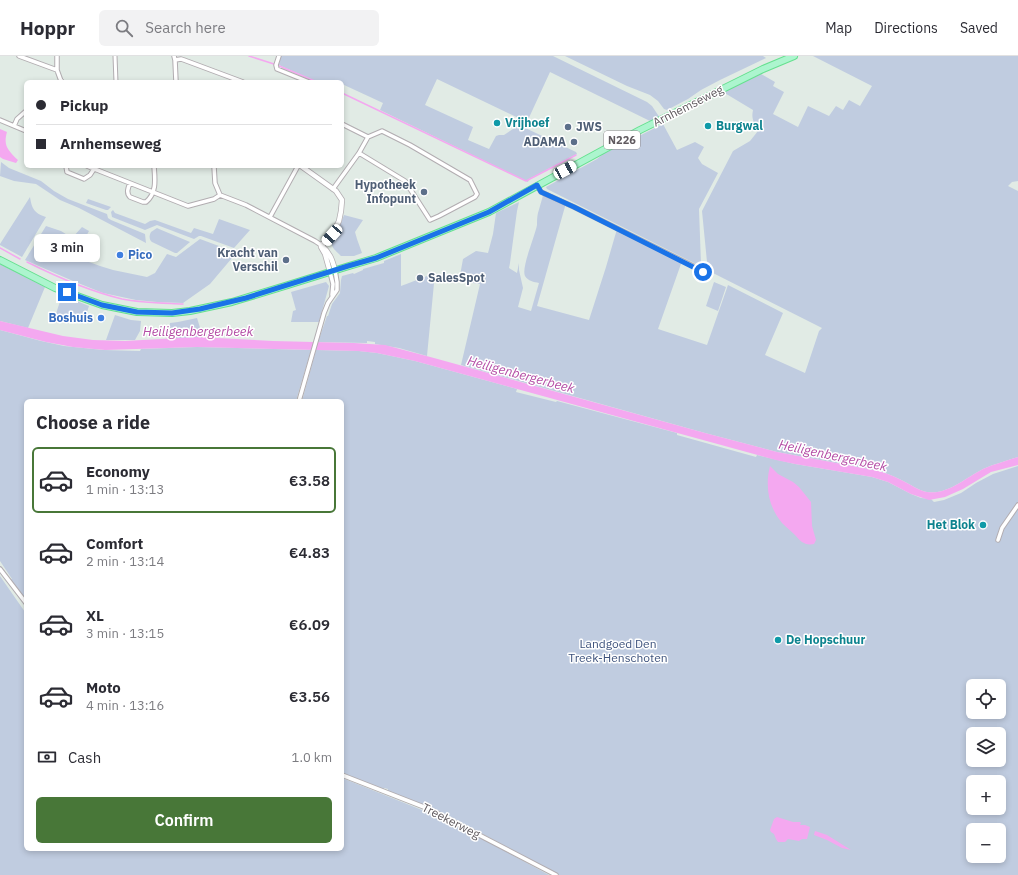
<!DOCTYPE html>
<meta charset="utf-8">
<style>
body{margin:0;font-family:"IBM Plex Sans",sans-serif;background:#f2f2f3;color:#2b2b33;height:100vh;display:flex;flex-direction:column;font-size:15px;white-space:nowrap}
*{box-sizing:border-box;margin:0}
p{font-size:13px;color:#7c7c81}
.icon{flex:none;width:22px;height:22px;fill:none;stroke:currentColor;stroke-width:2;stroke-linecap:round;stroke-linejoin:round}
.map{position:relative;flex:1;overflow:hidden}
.panel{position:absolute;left:24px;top:343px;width:320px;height:452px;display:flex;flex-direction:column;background:#fff;border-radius:6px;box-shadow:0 2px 6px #0003}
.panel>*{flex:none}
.hud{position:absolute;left:24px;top:24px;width:320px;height:88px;border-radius:6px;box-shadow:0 2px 6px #0003;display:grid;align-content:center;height:88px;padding:0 12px;background:#fff}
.tools{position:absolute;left:966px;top:623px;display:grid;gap:8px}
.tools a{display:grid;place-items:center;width:40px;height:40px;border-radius:6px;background:#fff;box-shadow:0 2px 6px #0003;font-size:20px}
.end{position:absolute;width:18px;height:18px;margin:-9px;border:5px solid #1a73e8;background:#fff;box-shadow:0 0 0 2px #fff}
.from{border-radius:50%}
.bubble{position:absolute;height:28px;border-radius:6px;background:#fff;box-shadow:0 2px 6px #0003;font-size:13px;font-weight:600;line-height:28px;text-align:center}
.car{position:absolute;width:12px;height:24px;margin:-12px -6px;border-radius:5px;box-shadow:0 0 3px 1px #0007;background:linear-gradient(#fff 24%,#345 0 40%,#fff 0 76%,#345 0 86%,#fff 0)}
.hud b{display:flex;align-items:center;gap:14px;height:38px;font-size:15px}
.hud b+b{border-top:1px solid #e1e1e2}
.hud i{width:10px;height:10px;background:#2b2b33}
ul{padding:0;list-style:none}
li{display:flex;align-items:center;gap:12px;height:66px;margin:0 8px 6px;padding:0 4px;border:2px solid transparent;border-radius:6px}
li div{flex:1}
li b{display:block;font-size:15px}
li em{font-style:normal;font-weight:600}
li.active{border-color:#487738}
li>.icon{width:36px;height:36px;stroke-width:1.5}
h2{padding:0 12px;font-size:18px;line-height:48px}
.pay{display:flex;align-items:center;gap:10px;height:44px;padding:0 12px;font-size:15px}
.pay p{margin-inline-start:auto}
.button{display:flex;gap:8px;margin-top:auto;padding:8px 12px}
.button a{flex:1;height:46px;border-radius:6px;background:#487738;color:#fff;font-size:16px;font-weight:600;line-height:46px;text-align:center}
header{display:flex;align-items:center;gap:24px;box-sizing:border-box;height:56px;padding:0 20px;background:#fff;border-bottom:1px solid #e1e1e2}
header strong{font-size:19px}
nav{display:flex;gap:22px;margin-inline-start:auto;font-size:14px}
.search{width:280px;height:36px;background:#f2f2f3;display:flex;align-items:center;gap:10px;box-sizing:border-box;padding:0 14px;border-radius:6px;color:#7c7c81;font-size:15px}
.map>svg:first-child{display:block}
.green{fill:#c0cce0;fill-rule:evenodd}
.water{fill:#f4a8f0}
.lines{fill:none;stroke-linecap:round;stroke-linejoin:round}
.stream{stroke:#f4a8f0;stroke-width:1.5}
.pedestrian-casing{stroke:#b2adb1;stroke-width:5}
.minor-casing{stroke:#b2adb1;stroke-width:5.5}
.tertiary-casing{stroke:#b2adb1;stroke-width:6}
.primary-casing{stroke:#65e08f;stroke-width:8}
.pedestrian{stroke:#fff;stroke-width:3}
.minor{stroke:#fff;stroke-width:3.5}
.tertiary{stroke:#fff;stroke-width:4.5}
.primary{stroke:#acf5ce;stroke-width:6}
.route{stroke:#1a73e8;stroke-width:5}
.culture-dot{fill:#0f9aa8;stroke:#fff;stroke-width:1.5}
.service-dot{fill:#5c6f8a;stroke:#fff;stroke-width:1.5}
.shop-dot{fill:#3f7fe0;stroke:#fff;stroke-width:1.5}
.labels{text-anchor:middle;stroke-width:3;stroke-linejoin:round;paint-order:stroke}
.shield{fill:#fff;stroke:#908c8f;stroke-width:1}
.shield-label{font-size:11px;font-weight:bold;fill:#605a5f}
.street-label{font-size:12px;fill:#605a5f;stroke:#fff}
.culture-label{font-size:12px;font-weight:bold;fill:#0d838f;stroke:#fff;text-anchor:start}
.service-label{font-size:12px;font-weight:bold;fill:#4e5e75;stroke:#fff;text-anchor:end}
.shop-label{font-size:12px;font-weight:bold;fill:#366cbe;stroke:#fff;text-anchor:start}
.park-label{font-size:12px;fill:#3d527c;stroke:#fff}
.water-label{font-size:13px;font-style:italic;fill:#b44ea6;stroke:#fff}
</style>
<header>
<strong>Hoppr</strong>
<div class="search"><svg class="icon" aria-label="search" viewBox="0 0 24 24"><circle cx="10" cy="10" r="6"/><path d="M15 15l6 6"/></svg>Search here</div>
<nav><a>Map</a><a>Directions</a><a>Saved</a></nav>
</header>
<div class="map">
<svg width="1018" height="819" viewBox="0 0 1018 819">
<rect width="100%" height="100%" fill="#e1ebe5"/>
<path class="green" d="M280,0H553L647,46L652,50L660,62L652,66L550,16L527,66L437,23L425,49L473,71L468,84L489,93L496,80L499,79H504L519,69L576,96L577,98L529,123L528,126L380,54L383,47L342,28V26H317L279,9Z
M565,0H763L766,2L720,24L701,34L688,43L667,54L664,53L658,45L650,39L627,30Z
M813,0H1018V125L1012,126L1008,130L1018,135V401C1006,405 994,408 983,413C965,422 948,439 927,436C920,435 913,430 907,427C898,422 889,418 879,415L777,396L705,377L461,309L480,228L459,225L463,203L476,195L488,197L493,178L496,157L519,146L517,155L510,207L509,212L517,217L519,207V214L523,232L518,251L531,255L539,227C534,226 528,225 525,220C521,212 535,180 537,169C537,165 537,161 538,157C540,150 542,143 544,136L566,147L537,250L589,264L606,211L617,173L682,205L658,273L707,289L728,229L783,257L765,299L805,317L819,275L822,272L705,213L707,206L702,155L733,95L750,85L758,75C754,66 751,63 753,54L723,36L761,18L775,26L773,30L784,36L773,58L798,71L808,50L829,60L836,50L843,54L849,44L860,50L872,30Z
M663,68L677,94L695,86L704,91L698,102L702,108L718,117L699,153L701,208L700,210L547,133L546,131L597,103L603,98Z
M1,106L9,112L41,125L54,135L68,143L107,158L108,162L111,164L145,178L146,187L79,152L60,144L36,128L14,125L0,120Z
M30,141C32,153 34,157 46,161L22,201L0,189V188Z
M88,143L111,151L108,154H106L86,147Z
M113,154L115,157L145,168L150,165L155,164L191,177L194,172L213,178L219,163L250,174L234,192L201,180H199L194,183L157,169L145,174L112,161L111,156Z
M344,159L363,164L355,176L357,183L362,197L354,200H341C329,189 330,189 337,175C340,170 342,164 344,159Z
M46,170L61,175L72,182L82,171L89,175L83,186L95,192L89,206L100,210L113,214L147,221L155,217L167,198L176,201L200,183L227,193L228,199L232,202L210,228L183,247L157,246L136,244L103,237L73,225L25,204Z
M157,172L159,173L190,186L177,197H175L152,186C149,183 149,180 151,176Z
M401,198V230C413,226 423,221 435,217L427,300L399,292L375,288V286L367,285V287L318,286L327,260H328L332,248L340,237L341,224L342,220L353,217L354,218L363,214V213L384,207V205Z
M0,208L45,231L28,272L0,265Z
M326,226L329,230L319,266H291L293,255L296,254L291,236Z
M714,226L726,231L718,255L706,250Z
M62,239L89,250L83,268L55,261Z
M115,259L131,264L141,265L140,275L135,284H106Z
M197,262L202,278V282L169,283L170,267L178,266Z
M0,274L41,285L64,290L103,294L140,295L141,293L197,291L311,294L296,345H26V548L9,524L12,523L0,505Z
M316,294L359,295L377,297L415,305L517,333L516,336L556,346L557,345L677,377V379L756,401L757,399L795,408L872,421L888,426L911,438L921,442L931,443L934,446L944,444L961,437L976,427L993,418L1018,410V819H559L451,761L438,755L388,735V733L384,732V733L342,717V345H302ZM973,630H999V656H973ZM973,678H999V704H973ZM973,726H999V752H973ZM973,774H999V800H973Z
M0,520L25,556L26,555V793H342V722L437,760L481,782L549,819H0Z"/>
<path class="water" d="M0,73L7,76C3,90 8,94 18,104L16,107L3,103L0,101Z
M0,265L63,280L93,284L125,285L197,281L273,285L354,287L385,289L434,302L705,377L777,396L879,415C889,418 898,422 907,427C913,430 920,435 927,436C948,439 965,422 983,413C994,408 1006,405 1018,401V409L991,416L963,433L945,441L929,444L911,438L888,426L872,421L795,408L776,404L415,305L377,297L358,295L197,291L105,294L73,291L46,286L0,274Z
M770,410L778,418L793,426L799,431L811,446L812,470L816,484L814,488C805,490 800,485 795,479C791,475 786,471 782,467C768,450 765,430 770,410Z
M777,761L793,766H800L801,767L800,769H805L810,771L807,783H802L799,785L788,783L785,786H778L776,783L774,778L771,776L770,774L774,763Z
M815,775L827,779L851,794L842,792L827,784L814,779Z"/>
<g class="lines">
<path class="stream" d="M249,0L274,8
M277,9L317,26
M342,37L526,125L576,99
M0,192L20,203
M27,206C57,221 89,235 122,243C142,247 163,247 183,248"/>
<g class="pedestrian-casing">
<path id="pedestrian" d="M115,0L116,26"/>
</g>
<g class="minor-casing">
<path id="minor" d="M19,0L57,14
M57,0V14L61,25L60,26
M174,0L175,4L181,3L184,4L243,26
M279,0L276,9L277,13L309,26
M175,4L176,26
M0,64L26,75
M342,68L368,81L382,75L410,89L470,124L477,138L475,141L439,160L430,164L405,125L359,97
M14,70L17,63L26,55
M66,110L67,116L84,123L90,119L94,113
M87,110L188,150L214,143L220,139
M214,110L215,127L220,139
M130,127C128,132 126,137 130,141L143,146H146C157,137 155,123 154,110
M537,129L541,136L574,151L703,215
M333,133L359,97L368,81
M220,139L246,149L315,185L321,189
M270,161L298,110
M330,216L333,228L332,239
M299,345L324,257L328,247L337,234V226L335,214
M998,484L1002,472L1018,449
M0,513L26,547
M342,719L429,753L556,819"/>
</g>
<g class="tertiary-casing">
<path id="tertiary" d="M61,25L62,26
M301,110L336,135L342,144L341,155L339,165L332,179L326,186L321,189
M321,189C330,197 332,203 335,214
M321,191L325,198L330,216"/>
</g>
<g class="primary-casing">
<path id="primary" d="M0,204L55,232L102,249L137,256L172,257L190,255L232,246L288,229L349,210L376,202L489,156L640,74L763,13L794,0"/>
</g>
<use href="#pedestrian" class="pedestrian"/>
<use href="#minor" class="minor"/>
<use href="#tertiary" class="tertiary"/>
<use href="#primary" class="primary"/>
</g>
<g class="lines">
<path class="route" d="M67,236L102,249L137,256L172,257L200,253L246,242L348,210L376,202L489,156L537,129L541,136L574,151L703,216"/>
</g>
<g class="culture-dot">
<circle cx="497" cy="67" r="4"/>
<circle cx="708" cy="70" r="4"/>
<circle cx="983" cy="469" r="4"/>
<circle cx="778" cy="584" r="4"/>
</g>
<g class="service-dot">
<circle cx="568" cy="71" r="4"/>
<circle cx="574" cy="86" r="4"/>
<circle cx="424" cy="136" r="4"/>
<circle cx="286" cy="204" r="4"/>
<circle cx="420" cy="222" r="4"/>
</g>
<g class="shop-dot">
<circle cx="120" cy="199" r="4"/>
<circle cx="101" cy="262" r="4"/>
</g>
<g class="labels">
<rect class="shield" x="604" y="75" width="36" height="18" rx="3"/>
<g class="shield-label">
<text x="622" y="88">N226</text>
</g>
<g class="street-label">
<text transform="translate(688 50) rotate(-27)" y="4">Arnhemseweg</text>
<text transform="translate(451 765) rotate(27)" y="4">Treekerweg</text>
</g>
<g class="culture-label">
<text x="505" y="71">Vrijhoef</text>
<text x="716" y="74">Burgwal</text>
<text x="975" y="473" text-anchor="end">Het Blok</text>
<text x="786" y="588">De Hopschuur</text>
</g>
<g class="service-label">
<text x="576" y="75" text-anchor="start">JWS</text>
<text x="566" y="90">ADAMA</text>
<text x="416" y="133">Hypotheek<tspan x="416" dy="14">Infopunt</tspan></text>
<text x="278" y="201">Kracht van<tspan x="278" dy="14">Verschil</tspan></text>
<text x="428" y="226" text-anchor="start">SalesSpot</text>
</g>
<g class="shop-label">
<text x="128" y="203">Pico</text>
<text x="93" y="266" text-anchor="end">Boshuis</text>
</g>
<g class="park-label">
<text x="618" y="592">Landgoed Den<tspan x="618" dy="14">Treek-Henschoten</tspan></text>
</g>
<g class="water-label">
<text x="198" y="280">Heiligenbergerbeek</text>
<text transform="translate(521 318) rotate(15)" y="5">Heiligenbergerbeek</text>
<text transform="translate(833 399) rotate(12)" y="5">Heiligenbergerbeek</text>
</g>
</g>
</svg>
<div class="tools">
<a><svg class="icon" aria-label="locate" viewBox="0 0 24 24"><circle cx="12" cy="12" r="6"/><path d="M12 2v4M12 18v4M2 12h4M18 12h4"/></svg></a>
<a><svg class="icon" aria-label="layers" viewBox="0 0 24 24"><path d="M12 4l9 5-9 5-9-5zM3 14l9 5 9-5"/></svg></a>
<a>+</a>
<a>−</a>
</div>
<i class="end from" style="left:703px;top:216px"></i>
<i class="end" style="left:67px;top:236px"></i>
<div class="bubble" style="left:34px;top:178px;width:66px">3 min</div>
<i class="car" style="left:565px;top:114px;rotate:62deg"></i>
<i class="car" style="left:332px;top:179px;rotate:222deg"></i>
<div class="hud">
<b><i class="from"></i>Pickup</b>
<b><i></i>Arnhemseweg</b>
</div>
<section class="panel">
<h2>Choose a ride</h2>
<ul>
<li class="active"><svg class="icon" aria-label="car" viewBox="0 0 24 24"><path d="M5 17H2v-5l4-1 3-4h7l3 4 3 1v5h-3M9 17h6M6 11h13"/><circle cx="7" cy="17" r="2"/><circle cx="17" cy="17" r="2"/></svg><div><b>Economy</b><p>1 min · 13:13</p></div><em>€3.58</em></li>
<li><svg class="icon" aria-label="car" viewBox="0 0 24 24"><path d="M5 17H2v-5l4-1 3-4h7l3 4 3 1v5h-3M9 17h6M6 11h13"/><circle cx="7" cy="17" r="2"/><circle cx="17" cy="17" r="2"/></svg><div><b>Comfort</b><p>2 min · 13:14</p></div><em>€4.83</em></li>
<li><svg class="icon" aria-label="car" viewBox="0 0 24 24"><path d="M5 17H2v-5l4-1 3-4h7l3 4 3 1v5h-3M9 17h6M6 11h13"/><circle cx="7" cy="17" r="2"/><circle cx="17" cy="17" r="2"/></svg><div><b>XL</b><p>3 min · 13:15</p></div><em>€6.09</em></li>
<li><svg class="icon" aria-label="car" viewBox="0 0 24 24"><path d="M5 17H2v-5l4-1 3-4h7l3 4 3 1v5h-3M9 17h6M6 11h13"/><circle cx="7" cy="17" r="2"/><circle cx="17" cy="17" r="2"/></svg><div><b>Moto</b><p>4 min · 13:16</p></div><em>€3.56</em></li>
</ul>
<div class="pay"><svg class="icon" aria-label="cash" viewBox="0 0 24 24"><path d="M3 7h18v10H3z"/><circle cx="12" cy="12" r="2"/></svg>Cash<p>1.0 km</p></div>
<div class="button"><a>Confirm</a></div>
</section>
</div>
